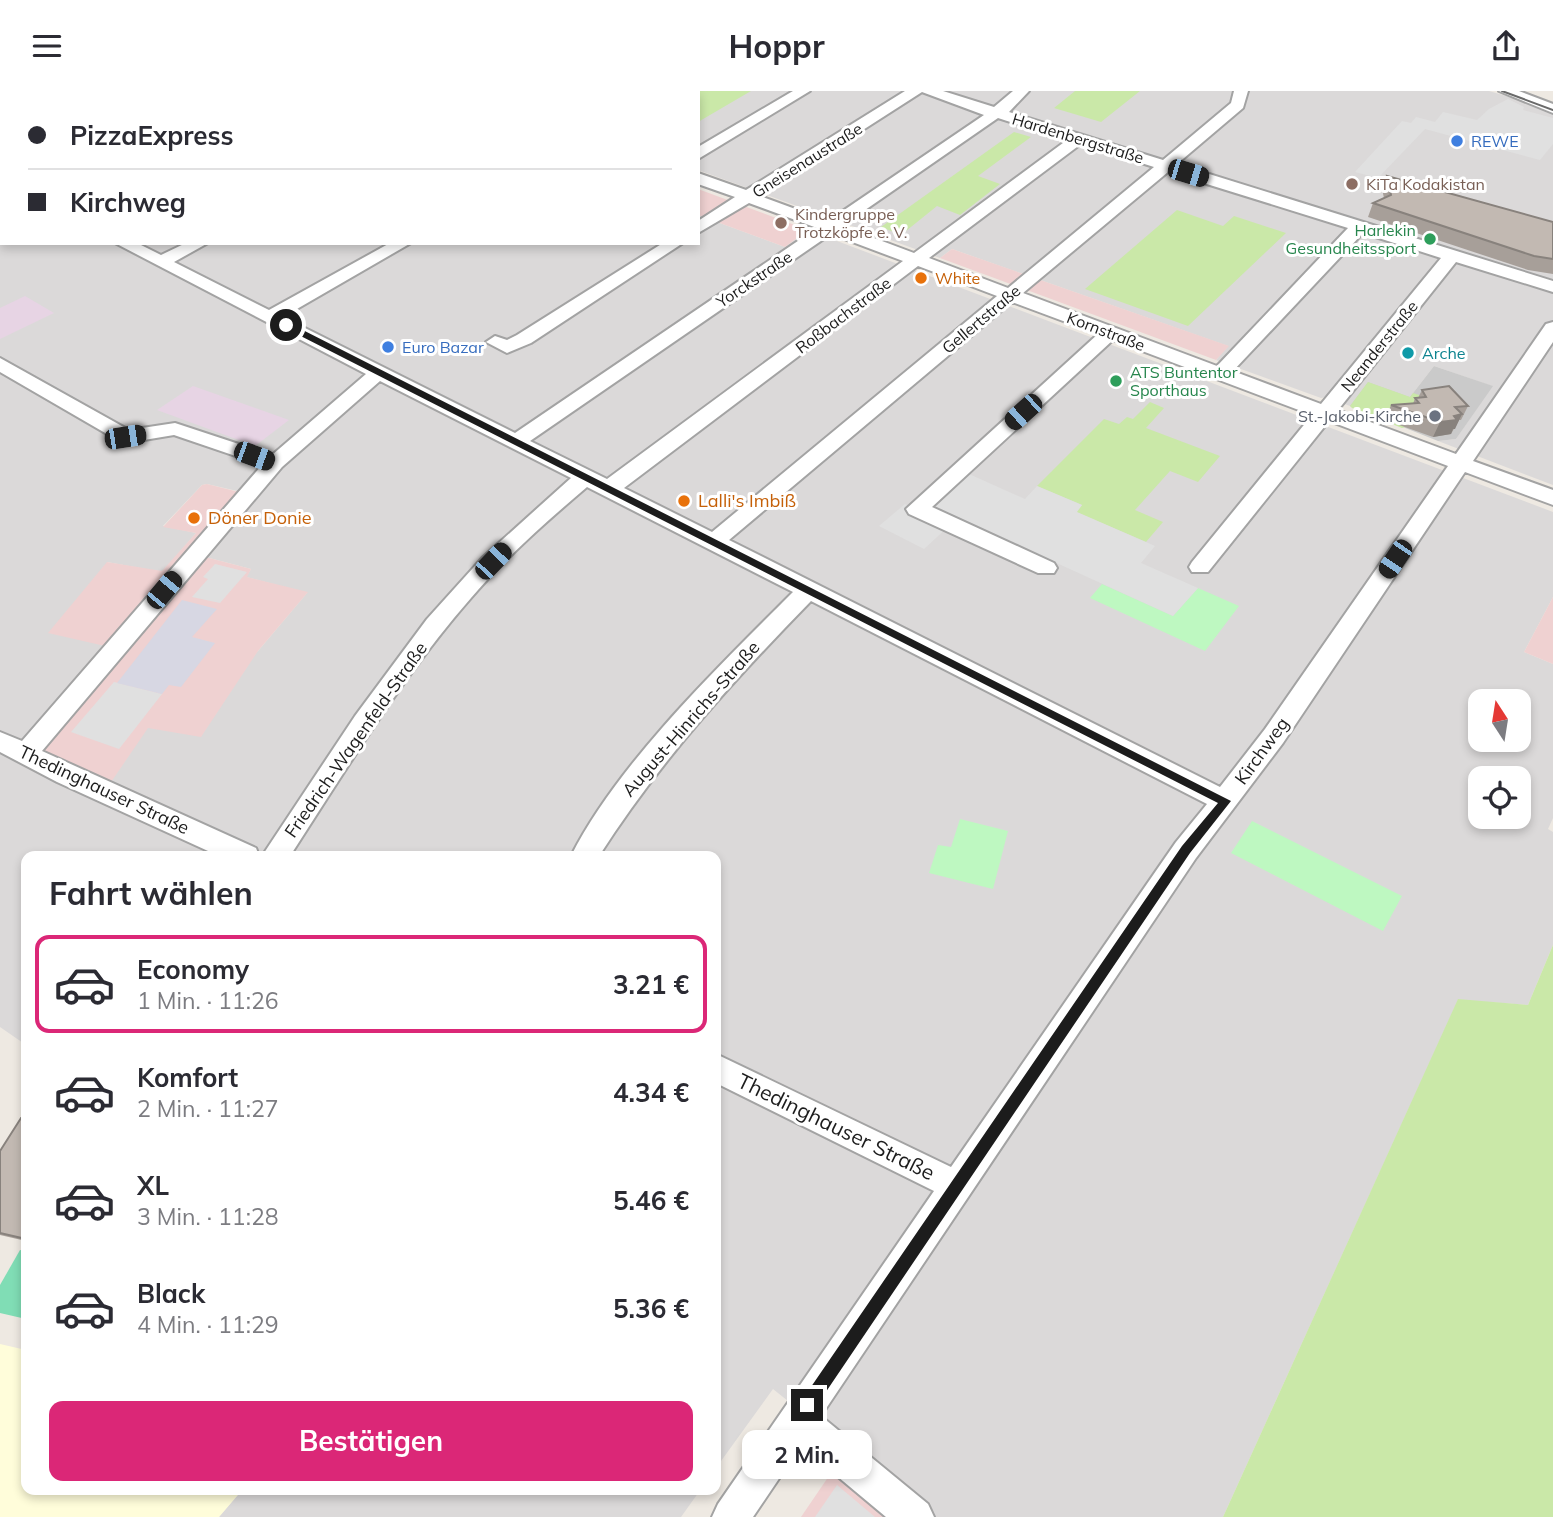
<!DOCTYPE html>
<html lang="de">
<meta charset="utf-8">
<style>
body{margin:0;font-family:Mulish,sans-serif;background:#f2f2f3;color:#2b2b33;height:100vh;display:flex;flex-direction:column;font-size:26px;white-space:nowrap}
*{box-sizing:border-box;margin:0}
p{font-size:23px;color:#7c7c81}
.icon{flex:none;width:38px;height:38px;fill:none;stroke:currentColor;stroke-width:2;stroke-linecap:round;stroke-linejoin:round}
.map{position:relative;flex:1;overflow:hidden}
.details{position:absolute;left:21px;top:760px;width:700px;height:644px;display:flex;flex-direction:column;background:#fff;border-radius:14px;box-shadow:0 4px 10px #0003}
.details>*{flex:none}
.hud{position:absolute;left:0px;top:0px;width:700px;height:154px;box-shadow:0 4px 10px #0003;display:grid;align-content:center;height:154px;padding:0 28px;background:#fff}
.needle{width:46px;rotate:348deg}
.fabs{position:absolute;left:1468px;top:598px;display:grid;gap:14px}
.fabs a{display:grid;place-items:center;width:63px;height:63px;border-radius:14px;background:#fff;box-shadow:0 4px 10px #0003;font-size:35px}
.end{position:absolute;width:32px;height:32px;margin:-16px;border:9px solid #1c1c1c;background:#fff;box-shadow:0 0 0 4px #fff}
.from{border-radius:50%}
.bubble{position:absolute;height:49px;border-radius:14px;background:#fff;box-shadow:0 4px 10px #0003;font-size:23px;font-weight:700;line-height:49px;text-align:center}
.car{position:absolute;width:21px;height:42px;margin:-21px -10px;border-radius:9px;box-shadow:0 0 5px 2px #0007;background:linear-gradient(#222 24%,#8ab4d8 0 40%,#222 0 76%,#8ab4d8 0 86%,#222 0)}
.hud b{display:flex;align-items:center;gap:24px;height:66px;font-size:26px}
.hud b+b{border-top:2px solid #e1e1e2}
.hud i{width:18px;height:18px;background:#2b2b33}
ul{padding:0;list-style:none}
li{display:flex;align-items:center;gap:21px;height:98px;margin:0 14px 10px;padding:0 14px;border:4px solid transparent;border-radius:14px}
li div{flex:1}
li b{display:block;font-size:26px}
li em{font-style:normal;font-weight:700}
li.active{border-color:#db2777}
li>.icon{width:63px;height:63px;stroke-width:1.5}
h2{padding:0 28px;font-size:32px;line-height:84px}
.button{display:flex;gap:14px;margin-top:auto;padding:14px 28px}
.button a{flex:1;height:80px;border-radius:14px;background:#db2777;color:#fff;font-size:28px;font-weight:700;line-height:80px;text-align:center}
header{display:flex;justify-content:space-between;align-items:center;height:91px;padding:0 28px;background:#fff;font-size:32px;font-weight:700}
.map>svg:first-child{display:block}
.residential{fill:#dbd9d9;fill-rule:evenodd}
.commercial{fill:#efd1d1}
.industrial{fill:#e7d4e4}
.education{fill:#fffdda}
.religious{fill:#cacaca}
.grass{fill:#cae8a8}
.park{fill:#bef8c1}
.pitch{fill:#80ddb5}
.parking{fill:#e0e0e0}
.plaza{fill:#d7d7e3}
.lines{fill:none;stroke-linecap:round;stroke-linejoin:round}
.minor-casing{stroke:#a3a3a3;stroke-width:4}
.minor{fill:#fff;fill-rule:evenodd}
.tram{stroke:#6a6a6a;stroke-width:2}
.wall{fill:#a79f99}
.shaded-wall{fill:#88827d}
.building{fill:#c2b9b2;stroke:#88827d;stroke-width:2}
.route{fill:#1c1c1c}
.shop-dot{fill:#3f7fe0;stroke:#fff;stroke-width:2.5}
.education-dot{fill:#8d6e63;stroke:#fff;stroke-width:2.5}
.leisure-dot{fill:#2e9e5b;stroke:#fff;stroke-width:2.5}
.food-dot{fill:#e8710a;stroke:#fff;stroke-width:2.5}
.culture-dot{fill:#0f9aa8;stroke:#fff;stroke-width:2.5}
.worship-dot{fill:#6b7280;stroke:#fff;stroke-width:2.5}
.labels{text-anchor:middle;stroke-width:6;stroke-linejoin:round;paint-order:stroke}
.far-street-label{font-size:16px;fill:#1c1c1c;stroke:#fff}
.far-shop-label{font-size:16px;fill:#366cbe;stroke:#fff;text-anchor:start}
.far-education-label{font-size:16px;fill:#785e54;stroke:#fff;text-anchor:start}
.far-leisure-label{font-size:16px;fill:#27864d;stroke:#fff;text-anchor:end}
.far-food-label{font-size:16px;fill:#c56008;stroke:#fff;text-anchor:start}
.far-culture-label{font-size:16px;fill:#0d838f;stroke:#fff;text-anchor:start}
.far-worship-label{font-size:16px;fill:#5b616d;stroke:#fff;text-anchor:end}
.food-label{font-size:18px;fill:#c56008;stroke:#fff;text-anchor:start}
.street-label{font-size:18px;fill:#1c1c1c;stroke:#fff}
.near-street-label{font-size:21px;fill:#1c1c1c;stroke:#fff}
</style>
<header><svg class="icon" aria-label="menu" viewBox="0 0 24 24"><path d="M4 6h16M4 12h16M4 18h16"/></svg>Hoppr<svg class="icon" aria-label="share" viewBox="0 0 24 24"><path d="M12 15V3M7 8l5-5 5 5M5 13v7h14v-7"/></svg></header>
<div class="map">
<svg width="1553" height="1426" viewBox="0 0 1553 1426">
<rect width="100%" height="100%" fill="#eee9e2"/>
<path class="residential" d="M0,0L444,2H2V152H698V124L785,156L808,139L1553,421V506L1524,561L1553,573V727L1548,738L1553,741V854L1528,914L1458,909L1223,1426H933L773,1298L716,1377V765H26V954L0,936ZM207,393L250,403L198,464L251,478L246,486L307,502L258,560L148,637L105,554L107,471L162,481L196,442L163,435L202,394ZM1480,611H1519V649H1480ZM1480,688H1519V726H1480Z
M511,0H1489L1517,8L1553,22V394L1438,350L1456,348L1492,295L1434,275L1410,306L1368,291L1350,315L1326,306L1321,307L1216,269L1228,255L952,158L940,167L698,79V2H507Z
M243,1398H701L681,1426H219Z"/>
<path class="commercial" d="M698,98L808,139L785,156L698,124Z
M952,158L1229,255L1216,269L940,167Z
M207,393L251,404L198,464L251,478L247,486L308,501L258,560L201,646L148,637L107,697L22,655L105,555L48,542L107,471L162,480L196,442L163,436L202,394Z
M1553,506V573L1524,561Z
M833,1379L887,1426H801Z"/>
<path class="industrial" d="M25,205L54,222L0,248V217Z
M193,295L289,329L255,355L157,319Z"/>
<path class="education" d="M0,1253L26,1259V1398H243L219,1426H0Z"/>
<path class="religious" d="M1434,275L1493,295L1456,348L1438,350L1350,315L1368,291L1410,306Z"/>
<path class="grass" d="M687,0H751L698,31V2H684Z
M1075,0H1140L1101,31L1054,17Z
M1014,41L1031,46L978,85L1000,93L960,124L937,115L901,144L881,136Z
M1177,119L1223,135L1234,125L1286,142L1188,235L1085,198Z
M1368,291L1410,306L1413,302L1425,306L1410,335L1402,337L1352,317L1350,315Z
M1150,311L1164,317L1146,337L1220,365L1198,391L1170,380L1135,419L1163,431L1146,451L1076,421L1082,414L1037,395L1104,328L1119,333L1127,326L1133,328Z
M1553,854V1426H1223L1458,908L1528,914Z"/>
<path class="park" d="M1102,493L1173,525L1198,497L1239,515L1205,560L1090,507Z
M960,728L1008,740L993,798L929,782L938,754L951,756Z
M1252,730L1402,805L1383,840L1231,762Z"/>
<path class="pitch" d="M20,1159L26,1160V1228L0,1222V1194Z"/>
<path class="parking" d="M1508,8L1524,16L1523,19L1553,27V53L1540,69L1425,38L1378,87L1355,81L1402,30L1411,32L1416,26L1435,31L1443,21L1477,29L1489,18Z
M969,383L1025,408L1037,395L1082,414L1077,421L1155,455L1141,472L1198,497L1173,525L934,416Z
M905,413L950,434L924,458L879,435Z
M215,473L247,481L220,512L192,506L208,488L203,486Z
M114,591L162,603L119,658L71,641Z
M837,1394L875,1426H815Z"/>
<path class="plaza" d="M182,509L217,518L192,546L215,552L181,596L169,594L162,603L117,592Z"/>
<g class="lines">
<g class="minor-casing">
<path id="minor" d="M55,0H72L54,2Z
M160,0H177L159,2Z
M390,0H407L389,2Z
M457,0H475L476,2H458Z
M561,0H577L560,2Z
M793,0H810L698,68V56Z
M905,0H943L994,16L1013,0H1029L1009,21L1163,69L1231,12L1234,0H1248L1243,17L1177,73L1553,190V201L1456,171L1338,319L1456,363L1546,233L1553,231V251L1473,370L1553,399V414L1465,381L1283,652L1196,767L821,1325L928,1413L934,1426H886L801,1355L753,1426H712L718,1413L934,1100L716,992V963L951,1076L1176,751L1207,713L811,510C733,590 659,671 599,765H571C618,672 719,575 793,501L587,396C546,431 506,466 471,507C402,586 347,677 290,765H262L355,625L427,528L482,467L571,387L380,290L282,376L42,660L256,757L259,765H219L57,691L0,661V641L22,650L262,374L174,344L126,352L119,350L0,281V267L129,339L175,332L272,364L366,283L115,152H137L161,164L186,152H208L174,171L269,219L390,152H411L283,226L515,342L817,137L749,112L698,142V130L735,106L698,93V82L746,99ZM922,1L984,24L828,130L760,105ZM998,27L1067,49L914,162L842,135ZM1081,53L1154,76L1008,197L929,167ZM1168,81L1348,137L1217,275L1023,202ZM1363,142L1441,167L1321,313L1233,280ZM831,143L903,170L607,388L530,350ZM918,175L997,205L712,441L624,397ZM1012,211L1098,243L906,418L909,423L1038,482H1054L1057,477L1054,472L932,416L1113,249L1312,324L1192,471L1189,476L1192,481H1208L1329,330L1448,375L1265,638L1220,696L729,449Z
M1499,0H1519L1553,13V22Z
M0,22H2L0,32Z
M0,85L2,86V96L0,95Z
M663,152H683L531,252L507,262L486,251L495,245L507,249L517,244Z"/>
</g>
<use href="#minor" class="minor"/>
<path class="tram" d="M1502,0L1553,19"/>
</g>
<path class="wall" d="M1387,85L1553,131V183L1528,179L1368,126L1373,112L1384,107L1382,98Z
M1422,299L1468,315L1461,329H1459L1451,343L1433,346L1385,329L1391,314L1413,313L1415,307H1418Z
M26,1028V1150L0,1144V1060Z"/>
<path class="shaded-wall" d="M1462,323L1455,338H1453L1451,343L1433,346L1440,331L1454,325Z"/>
<path class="building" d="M1387,85L1553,131V168L1534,165L1373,112L1391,104Z
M1449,295L1468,315L1455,316L1462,323L1454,325L1457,329L1440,331L1391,314L1419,312L1415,307L1426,306L1422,299Z
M21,1027L26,1028V1148L0,1142V1060Z"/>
<path class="route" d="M283,232H289L1231,710L1190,762L813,1320H802V1309L1182,755L1218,712L283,236Z"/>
<g class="shop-dot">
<circle cx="1457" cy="50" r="7"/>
<circle cx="388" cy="256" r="7"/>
</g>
<g class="education-dot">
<circle cx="1352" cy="93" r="7"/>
<circle cx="781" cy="132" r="7"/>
</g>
<g class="leisure-dot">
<circle cx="1430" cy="148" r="7"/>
<circle cx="1116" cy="290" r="7"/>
</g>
<g class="food-dot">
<circle cx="921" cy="187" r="7"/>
<circle cx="684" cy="410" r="7"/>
<circle cx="194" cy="427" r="7"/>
</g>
<circle class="culture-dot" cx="1408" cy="262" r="7"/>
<circle class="worship-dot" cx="1435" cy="325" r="7"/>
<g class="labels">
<g class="far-street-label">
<text transform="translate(1078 47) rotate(17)" y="6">Hardenbergstraße</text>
<text transform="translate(807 69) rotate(-32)" y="6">Gneisenaustraße</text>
<text transform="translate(754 188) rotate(-34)" y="6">Yorckstraße</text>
<text transform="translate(843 224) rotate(-37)" y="6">Roßbachstraße</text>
<text transform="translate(981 228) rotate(-40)" y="6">Gellertstraße</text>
<text transform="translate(1106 240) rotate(21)" y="6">Kornstraße</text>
<text transform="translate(1379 255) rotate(-51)" y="6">Neanderstraße</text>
</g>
<g class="far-shop-label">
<text x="1471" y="56">REWE</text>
<text x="402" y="262">Euro Bazar</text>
</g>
<g class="far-education-label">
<text x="1366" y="99">KiTa Kodakistan</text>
<text x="795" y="129">Kindergruppe<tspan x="795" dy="18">Trotzköpfe e. V.</tspan></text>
</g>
<g class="far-leisure-label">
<text x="1416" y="145">Harlekin<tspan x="1416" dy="18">Gesundheitssport</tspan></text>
<text x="1130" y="287" text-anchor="start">ATS Buntentor<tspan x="1130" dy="18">Sporthaus</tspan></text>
</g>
<g class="far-food-label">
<text x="935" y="193">White</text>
</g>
<g class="far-culture-label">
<text x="1422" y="268">Arche</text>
</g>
<g class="far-worship-label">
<text x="1421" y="331">St.-Jakobi-Kirche</text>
</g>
<g class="food-label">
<text x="698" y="416">Lalli's Imbiß</text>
<text x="208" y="433">Döner Donie</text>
</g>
<g class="street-label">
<text transform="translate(691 628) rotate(-49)" y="6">August-Hinrichs-Straße</text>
<text transform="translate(356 649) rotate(-55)" y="6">Friedrich-Wagenfeld-Straße</text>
<text transform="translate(1262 660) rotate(-54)" y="6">Kirchweg</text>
<text transform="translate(104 699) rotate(25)" y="6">Thedinghauser Straße</text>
</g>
<g class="near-street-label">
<text transform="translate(836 1036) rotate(26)" y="7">Thedinghauser Straße</text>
</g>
</g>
</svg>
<div class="fabs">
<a><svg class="needle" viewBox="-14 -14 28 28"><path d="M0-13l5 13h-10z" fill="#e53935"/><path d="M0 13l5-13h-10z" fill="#7c7c81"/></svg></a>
<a><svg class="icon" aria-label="locate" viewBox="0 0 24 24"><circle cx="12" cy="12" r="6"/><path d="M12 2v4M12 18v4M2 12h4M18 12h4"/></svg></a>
</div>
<i class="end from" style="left:286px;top:234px"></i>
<i class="end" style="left:807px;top:1314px"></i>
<div class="bubble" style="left:742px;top:1339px;width:130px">2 Min.</div>
<i class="car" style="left:1188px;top:82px;rotate:107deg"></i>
<i class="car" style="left:1023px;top:321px;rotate:228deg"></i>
<i class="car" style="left:125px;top:346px;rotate:81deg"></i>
<i class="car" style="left:254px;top:365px;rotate:110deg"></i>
<i class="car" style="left:1395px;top:468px;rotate:214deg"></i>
<i class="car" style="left:493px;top:470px;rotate:44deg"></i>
<i class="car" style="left:164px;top:499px;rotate:40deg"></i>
<div class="hud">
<b><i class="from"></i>PizzaExpress</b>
<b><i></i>Kirchweg</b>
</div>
<section class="details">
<h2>Fahrt wählen</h2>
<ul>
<li class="active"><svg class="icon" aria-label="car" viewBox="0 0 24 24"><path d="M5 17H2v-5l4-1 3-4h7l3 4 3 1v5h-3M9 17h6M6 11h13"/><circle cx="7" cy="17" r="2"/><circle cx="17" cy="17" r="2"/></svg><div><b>Economy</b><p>1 Min. · 11:26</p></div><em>3.21 €</em></li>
<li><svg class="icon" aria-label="car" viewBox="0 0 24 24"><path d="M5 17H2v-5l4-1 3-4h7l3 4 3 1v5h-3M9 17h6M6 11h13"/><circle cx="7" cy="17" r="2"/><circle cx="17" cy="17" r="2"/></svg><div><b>Komfort</b><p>2 Min. · 11:27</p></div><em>4.34 €</em></li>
<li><svg class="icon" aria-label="car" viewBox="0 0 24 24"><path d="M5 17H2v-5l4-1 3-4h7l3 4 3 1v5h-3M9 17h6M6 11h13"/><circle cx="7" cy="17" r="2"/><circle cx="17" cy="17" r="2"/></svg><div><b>XL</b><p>3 Min. · 11:28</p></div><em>5.46 €</em></li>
<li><svg class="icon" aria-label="car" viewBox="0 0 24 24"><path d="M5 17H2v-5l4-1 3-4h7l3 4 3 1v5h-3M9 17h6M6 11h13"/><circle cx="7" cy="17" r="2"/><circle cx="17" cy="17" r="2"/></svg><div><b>Black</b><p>4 Min. · 11:29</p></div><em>5.36 €</em></li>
</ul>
<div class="button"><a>Bestätigen</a></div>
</section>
</div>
